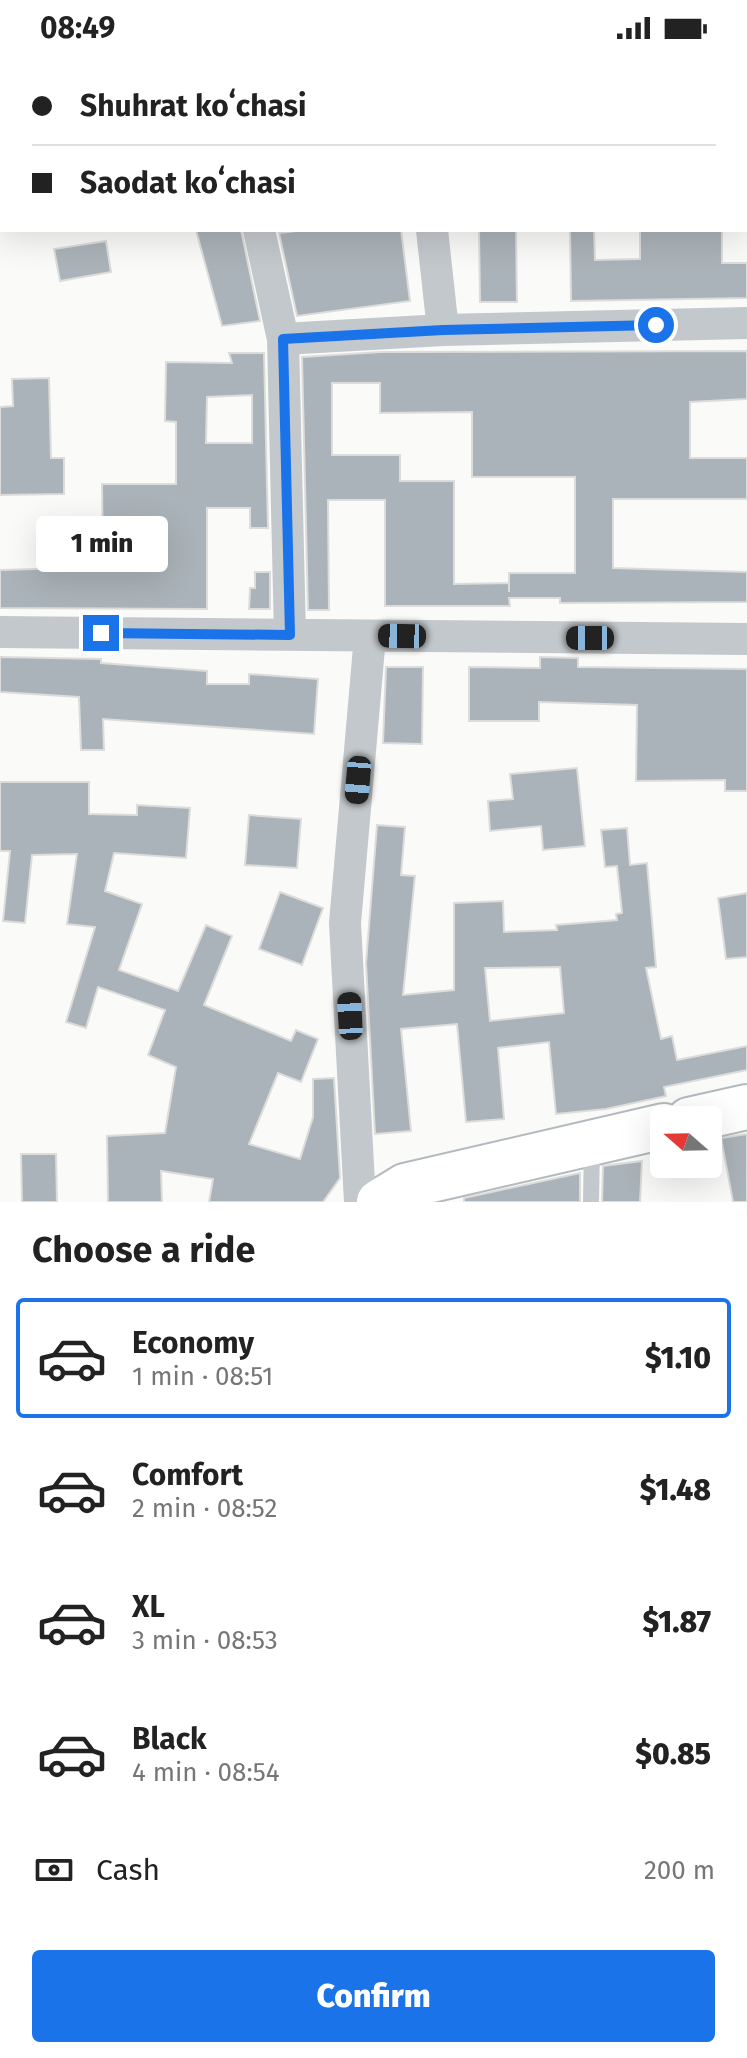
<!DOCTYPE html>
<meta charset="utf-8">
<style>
body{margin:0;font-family:"Fira Sans",sans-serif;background:#f6f6f6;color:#222;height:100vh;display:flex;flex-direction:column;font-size:30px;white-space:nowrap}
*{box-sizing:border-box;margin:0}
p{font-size:26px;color:#767676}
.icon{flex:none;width:44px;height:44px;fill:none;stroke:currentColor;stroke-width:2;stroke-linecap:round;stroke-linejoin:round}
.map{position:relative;height:1146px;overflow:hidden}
.drawer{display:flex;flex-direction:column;background:#fff;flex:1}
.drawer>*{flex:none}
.top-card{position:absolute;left:0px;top:0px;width:748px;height:176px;box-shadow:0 8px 32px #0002;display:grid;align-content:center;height:176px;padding:0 32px;background:#fff}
.needle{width:52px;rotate:290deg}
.fabs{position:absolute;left:650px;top:1050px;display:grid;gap:16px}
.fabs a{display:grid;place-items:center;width:72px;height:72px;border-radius:8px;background:#fff;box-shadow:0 8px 32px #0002;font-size:40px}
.end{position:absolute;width:36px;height:36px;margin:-18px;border:10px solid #1a73e8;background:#fff;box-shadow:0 0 0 4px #fff}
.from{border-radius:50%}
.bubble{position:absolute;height:56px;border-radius:8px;background:#fff;box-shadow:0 8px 32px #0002;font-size:26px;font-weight:800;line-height:56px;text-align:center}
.car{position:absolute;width:24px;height:48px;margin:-24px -12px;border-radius:10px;box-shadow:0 0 6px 2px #0007;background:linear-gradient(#222 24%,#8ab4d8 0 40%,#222 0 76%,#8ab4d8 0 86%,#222 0)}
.top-card b{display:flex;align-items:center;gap:28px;height:76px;font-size:30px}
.top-card b+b{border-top:2px solid #e0e0e0}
.top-card i{width:20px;height:20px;background:#222}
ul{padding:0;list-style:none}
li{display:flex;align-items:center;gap:24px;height:120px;margin:0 16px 12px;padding:0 16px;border:4px solid transparent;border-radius:8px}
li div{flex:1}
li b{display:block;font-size:30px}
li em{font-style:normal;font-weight:800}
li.selected{border-color:#1a73e8}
li>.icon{width:72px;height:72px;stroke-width:1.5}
h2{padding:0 32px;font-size:36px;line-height:96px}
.pay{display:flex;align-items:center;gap:20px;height:88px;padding:0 32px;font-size:30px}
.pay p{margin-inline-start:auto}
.cta{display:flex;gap:16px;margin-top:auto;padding:16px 32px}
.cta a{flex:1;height:92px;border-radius:8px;background:#1a73e8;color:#fff;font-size:32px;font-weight:800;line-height:92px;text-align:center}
.status{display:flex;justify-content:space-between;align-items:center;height:56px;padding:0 40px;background:#fff;direction:ltr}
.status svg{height:22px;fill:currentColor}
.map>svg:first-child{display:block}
.building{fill:#aab3b9;stroke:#dcdcda;stroke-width:2;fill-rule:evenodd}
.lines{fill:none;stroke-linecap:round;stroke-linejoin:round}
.secondary-casing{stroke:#b3babf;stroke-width:48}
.lane{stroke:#c3c8cc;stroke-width:16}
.street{stroke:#c3c8cc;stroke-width:32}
.secondary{stroke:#fff;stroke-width:44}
.route{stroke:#1a73e8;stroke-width:10}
</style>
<div class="status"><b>08:49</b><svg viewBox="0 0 49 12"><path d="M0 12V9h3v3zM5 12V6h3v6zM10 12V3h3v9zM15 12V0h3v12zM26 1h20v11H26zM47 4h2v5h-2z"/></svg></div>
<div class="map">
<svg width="747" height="1146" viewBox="0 0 747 1146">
<rect width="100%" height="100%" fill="#fafaf8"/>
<path class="building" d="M196,174H241L260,265L222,270Z
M305,174H401L410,245L297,260L279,177Z
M479,174H516L517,246H480Z
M570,174H594L595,204L640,203V174H722V207H747V242L571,245Z
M106,185L111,216L60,225L54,193Z
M747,295V343L690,346V402H747V443H613V512L747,516V546L560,547V542H509L510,550H385V444H328L329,554H308L302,301L381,296ZM332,327H380V357L472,356V421H575V517H509V536V527L454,528V425H400V399H332Z
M229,297H264L268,472H250V452H207V553L0,552V514L103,511L102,428H176V366L165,365L166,306L232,307ZM252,339V387H206L207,341Z
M49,322L51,402H64V438L0,439V351L13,350L12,323Z
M255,516H270V553H249L250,532H255Z
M0,601L101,603V607L207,615V628H249V618L318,623L314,678L103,663L104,694H81L79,641L0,636Z
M540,601L578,602V611L747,613V735H725V724L636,725L637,649L539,646V665H469V611L540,612Z
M386,611H423L422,688L383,687Z
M577,712L585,790L543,794L541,770L490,775L488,745L513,743L510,718Z
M0,726H89V758L137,759V749L190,752L186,802L114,797L105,835L142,848L119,914L178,935L206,869L232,880L204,949L291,985L296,974L318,983L301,1026L278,1017L249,1088L300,1103L313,1061V1023L334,1022L340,1122L323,1146H209L213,1123L161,1115L162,1146H108L107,1080L165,1077L176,1011L148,999L165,954L98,931L86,972L66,966L95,871L67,868L77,798L32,799L25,867L3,865L10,795H0Z
M249,759L301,763L297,812L245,809Z
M377,769L405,771L401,819L415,820L403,939L454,934V847L503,845L504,876L557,874L556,869L617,864L616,858L622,857L617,810L605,811L601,774L627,772L630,809L647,807L656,911L646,912L661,983L672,980L677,1004L747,990V1014L664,1031L666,1040L606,1053L556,1058L549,986L498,992L504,1063L466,1066L457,968L401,973L411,1075L375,1078L366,907ZM560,911L564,957L490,965L485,912Z
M280,836L323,852L302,909L259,893Z
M747,837V901L726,903L718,842Z
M747,1078V1146H733L721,1082Z
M21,1098H56L57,1146H22Z
M642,1105L640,1146H602L603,1110Z
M580,1117V1146H464V1142Z"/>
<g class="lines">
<g class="secondary-casing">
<path id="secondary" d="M689,1064L747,1051
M379,1146L405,1130L664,1070"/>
</g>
<path class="lane" d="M591,1146L592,1088"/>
<path class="street" d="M220,0L221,2
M412,0V2
M259,174L283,283L290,579
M432,174L443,274
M283,283L443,274L747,267
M0,576L747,583
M360,1146L345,867L370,580"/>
<use href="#secondary" class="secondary"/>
</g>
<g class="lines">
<path class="route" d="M101,577L290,579L283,283L443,274L656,269"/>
</g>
</svg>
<div class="fabs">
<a><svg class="needle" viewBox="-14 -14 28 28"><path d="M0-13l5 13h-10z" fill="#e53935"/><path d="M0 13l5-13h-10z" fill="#767676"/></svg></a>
</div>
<i class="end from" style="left:656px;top:269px"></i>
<i class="end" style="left:101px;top:577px"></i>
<div class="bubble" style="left:36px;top:460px;width:132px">1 min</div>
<i class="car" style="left:402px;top:580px;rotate:271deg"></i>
<i class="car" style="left:590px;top:582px;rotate:270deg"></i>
<i class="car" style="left:358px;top:724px;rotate:185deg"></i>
<i class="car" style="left:350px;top:960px;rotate:357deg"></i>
<div class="top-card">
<b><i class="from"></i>Shuhrat koʻchasi</b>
<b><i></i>Saodat koʻchasi</b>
</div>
</div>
<section class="drawer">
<h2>Choose a ride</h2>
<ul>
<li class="selected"><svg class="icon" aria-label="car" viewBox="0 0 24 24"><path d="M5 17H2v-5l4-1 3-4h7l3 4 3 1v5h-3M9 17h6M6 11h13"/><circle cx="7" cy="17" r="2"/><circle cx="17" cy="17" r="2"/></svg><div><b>Economy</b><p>1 min · 08:51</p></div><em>$1.10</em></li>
<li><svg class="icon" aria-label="car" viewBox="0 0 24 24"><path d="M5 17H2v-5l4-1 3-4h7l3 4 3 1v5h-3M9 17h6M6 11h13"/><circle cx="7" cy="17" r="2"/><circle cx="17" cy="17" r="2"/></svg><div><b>Comfort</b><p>2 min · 08:52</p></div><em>$1.48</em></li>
<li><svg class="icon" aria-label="car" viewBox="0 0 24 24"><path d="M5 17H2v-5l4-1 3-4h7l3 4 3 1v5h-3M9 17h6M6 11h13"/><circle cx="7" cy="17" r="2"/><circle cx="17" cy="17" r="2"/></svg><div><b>XL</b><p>3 min · 08:53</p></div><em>$1.87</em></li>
<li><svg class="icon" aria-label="car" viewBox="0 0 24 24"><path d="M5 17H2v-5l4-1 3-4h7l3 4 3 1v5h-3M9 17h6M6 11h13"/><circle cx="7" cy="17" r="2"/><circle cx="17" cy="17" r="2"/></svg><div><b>Black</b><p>4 min · 08:54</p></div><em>$0.85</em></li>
</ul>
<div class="pay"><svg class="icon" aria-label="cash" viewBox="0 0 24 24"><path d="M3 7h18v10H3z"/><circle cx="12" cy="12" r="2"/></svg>Cash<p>200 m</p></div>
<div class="cta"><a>Confirm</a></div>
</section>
